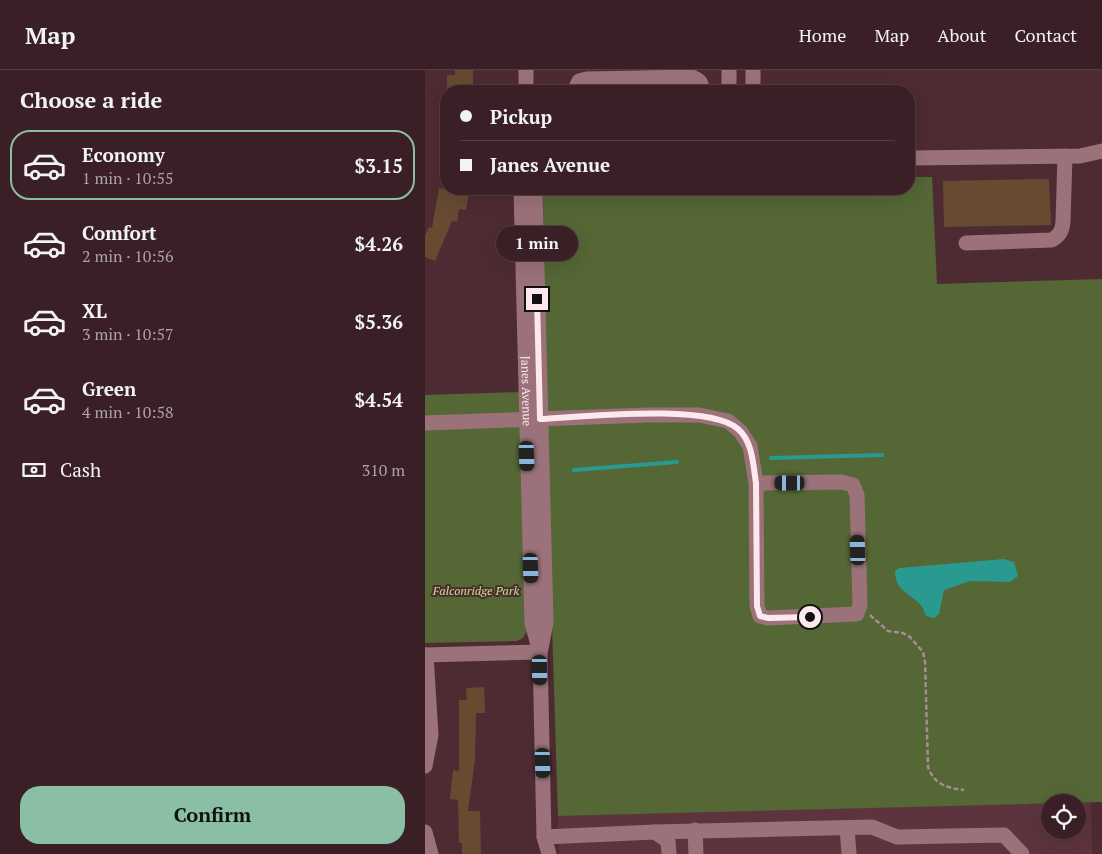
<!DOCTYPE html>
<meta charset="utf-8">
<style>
body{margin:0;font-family:"PT Serif",serif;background:#452d32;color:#f1f3f6;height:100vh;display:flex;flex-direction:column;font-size:19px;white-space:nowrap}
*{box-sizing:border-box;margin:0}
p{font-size:16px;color:#aba3a7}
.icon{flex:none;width:28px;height:28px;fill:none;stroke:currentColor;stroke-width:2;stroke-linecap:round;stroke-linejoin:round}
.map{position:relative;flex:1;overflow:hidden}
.panel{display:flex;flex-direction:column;background:#3a2026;width:425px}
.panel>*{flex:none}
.hud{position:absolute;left:15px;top:15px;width:475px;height:110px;border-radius:20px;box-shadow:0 5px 20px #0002,0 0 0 1px #543e43;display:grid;align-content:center;height:110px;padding:0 20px;background:#3a2026}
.controls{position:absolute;left:616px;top:724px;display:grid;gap:10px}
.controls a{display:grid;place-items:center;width:45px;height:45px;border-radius:50%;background:#3a2026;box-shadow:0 5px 20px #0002,0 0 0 1px #543e43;font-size:25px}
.end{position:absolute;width:22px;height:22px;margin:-11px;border:6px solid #fde9ed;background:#111;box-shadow:0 0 0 2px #111}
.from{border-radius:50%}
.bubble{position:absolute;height:35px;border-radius:18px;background:#3a2026;box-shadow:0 5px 20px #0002,0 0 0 1px #543e43;font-size:16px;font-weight:800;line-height:35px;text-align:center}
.car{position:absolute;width:15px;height:30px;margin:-15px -8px;border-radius:6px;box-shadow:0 0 4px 1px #0007;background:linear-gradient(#222 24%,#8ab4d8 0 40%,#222 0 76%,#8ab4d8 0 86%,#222 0)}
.hud b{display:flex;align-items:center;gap:18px;height:48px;font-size:19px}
.hud b+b{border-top:1px solid #543e43}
.hud i{width:12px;height:12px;background:#f1f3f6}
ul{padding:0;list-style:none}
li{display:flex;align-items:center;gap:15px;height:70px;margin:0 10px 8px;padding:0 10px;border:2px solid transparent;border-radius:20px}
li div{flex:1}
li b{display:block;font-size:19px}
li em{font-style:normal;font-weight:800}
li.selected{border-color:#8abfa5}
li>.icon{width:45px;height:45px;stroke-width:1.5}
h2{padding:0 20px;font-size:22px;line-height:60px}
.pay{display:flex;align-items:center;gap:12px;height:55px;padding:0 20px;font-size:19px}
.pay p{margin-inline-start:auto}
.action{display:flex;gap:10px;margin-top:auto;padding:10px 20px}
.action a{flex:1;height:58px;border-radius:20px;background:#8abfa5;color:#111;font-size:20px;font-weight:800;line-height:58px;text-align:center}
header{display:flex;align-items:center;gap:30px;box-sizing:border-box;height:70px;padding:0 25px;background:#3a2026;border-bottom:1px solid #543e43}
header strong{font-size:24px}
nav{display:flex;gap:28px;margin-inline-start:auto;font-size:18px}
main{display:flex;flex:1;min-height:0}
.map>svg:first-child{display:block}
.built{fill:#5d343e}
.green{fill:#546735}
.water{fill:#289a90}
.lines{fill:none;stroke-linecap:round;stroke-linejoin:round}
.stream{stroke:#289a90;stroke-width:4}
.building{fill:#664b31}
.path{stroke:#a78c91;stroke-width:2.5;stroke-dasharray:5 2.5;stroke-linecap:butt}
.minor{stroke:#9b727a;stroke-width:15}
.route{stroke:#fde9ed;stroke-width:6}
.labels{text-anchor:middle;stroke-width:4;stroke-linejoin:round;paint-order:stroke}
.street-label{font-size:12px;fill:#fde9ed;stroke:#4e2b32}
.park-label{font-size:12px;font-style:italic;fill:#c0e584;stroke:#4e2b32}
</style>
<header>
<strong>Map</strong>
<nav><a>Home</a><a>Map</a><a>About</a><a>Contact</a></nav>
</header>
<main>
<section class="panel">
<h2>Choose a ride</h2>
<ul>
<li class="selected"><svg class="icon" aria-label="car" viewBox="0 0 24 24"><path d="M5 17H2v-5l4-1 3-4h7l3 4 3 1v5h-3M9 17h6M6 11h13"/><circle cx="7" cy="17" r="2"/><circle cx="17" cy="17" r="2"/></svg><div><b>Economy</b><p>1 min · 10:55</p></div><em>$3.15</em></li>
<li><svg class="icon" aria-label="car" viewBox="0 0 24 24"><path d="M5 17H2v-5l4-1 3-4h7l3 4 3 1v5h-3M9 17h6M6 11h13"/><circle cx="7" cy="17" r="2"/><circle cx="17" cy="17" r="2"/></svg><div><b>Comfort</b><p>2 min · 10:56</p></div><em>$4.26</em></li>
<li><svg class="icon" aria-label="car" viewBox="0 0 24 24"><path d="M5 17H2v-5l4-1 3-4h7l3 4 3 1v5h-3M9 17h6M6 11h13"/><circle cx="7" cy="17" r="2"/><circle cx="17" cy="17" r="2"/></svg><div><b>XL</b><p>3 min · 10:57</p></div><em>$5.36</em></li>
<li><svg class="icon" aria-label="car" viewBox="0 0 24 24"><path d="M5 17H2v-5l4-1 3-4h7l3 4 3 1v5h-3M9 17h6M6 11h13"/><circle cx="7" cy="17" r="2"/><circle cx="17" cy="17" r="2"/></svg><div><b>Green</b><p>4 min · 10:58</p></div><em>$4.54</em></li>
</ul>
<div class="pay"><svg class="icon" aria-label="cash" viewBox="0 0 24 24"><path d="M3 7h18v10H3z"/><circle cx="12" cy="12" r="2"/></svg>Cash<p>310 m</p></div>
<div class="action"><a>Confirm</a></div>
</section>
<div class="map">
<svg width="677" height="784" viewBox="0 0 677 784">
<rect width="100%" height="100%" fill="#4e2b32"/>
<path class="built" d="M666,732L667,784H134L133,746L625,733V760H652L653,733Z"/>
<path class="green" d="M484,107H507L512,214L677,209V732L133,746L120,329L118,119H484Z
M96,322L104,557L98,568L92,571L0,573V325Z"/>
<path class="water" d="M579,489L589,492L593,506L585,512L545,511L519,520L514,544L509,548L501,546C496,524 470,527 470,501L474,498Z"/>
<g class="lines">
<path class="stream" d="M346,388L457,385
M149,400L252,392"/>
</g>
<path class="building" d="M30,0H48V21H22V5H30Z
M624,109L626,155L519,157L518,111Z
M14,118L44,122L41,140L34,139L32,152L27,151L10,191L0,187V166L4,157L7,158Z
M59,617L60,643H51L50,690L43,741H55L56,784H37V773H34L33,730L25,729L28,700L34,701V630H42L41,618Z"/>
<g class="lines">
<path class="path" d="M445,545L463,561L478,563L485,567L498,582L500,591L503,697C509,714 521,718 539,720"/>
<g class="minor">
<path d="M101,0V21"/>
<path d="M304,0V21"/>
<path d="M328,0V21"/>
<path d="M149,21L154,11L162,9L267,7C275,10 277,13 277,21"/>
<path d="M484,88L655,86L677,81"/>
<path id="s1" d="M96,119L107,553L115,582L119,767L124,784"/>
<path d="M110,119L121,553L116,578"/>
<path d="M541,173L627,170C635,165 637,161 638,152L640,86"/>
<path d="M0,353L223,345H274L303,351L315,361L325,376L331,413L332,536L335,546L343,548L432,544L435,535L432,425L428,415L416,412L331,413"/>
<path d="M0,585L115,582"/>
<path d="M0,696L6,665L1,585"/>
<path d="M422,758L424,784"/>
<path d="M270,760L271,784"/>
<path d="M0,762L6,784"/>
<path d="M230,762L447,757L472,767L579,765L597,784"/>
<path d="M119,767L230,762L243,771L244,784"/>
</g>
</g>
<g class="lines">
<path class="route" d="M112,229L115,349C157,347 284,333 313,359C328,372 328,395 331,413L332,536L335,546L343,548L385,547"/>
</g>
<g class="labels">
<g class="street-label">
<text dy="4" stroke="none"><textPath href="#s1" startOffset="202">Janes Avenue</textPath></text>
</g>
<g class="park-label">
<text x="51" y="525">Falconridge Park</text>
</g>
</g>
</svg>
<div class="controls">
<a><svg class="icon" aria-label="locate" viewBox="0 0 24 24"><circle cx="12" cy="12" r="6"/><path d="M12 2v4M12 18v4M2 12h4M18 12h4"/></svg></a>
</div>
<i class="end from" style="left:385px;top:547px"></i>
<i class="end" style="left:112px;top:229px"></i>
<div class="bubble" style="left:71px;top:156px;width:82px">1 min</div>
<i class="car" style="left:102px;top:386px;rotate:178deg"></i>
<i class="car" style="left:365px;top:413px;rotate:270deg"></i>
<i class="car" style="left:433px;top:480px;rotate:358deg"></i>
<i class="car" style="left:106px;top:498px;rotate:178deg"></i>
<i class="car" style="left:115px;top:600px;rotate:179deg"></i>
<i class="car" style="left:118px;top:693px;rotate:178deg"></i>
<div class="hud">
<b><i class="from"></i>Pickup</b>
<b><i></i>Janes Avenue</b>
</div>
</div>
</main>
